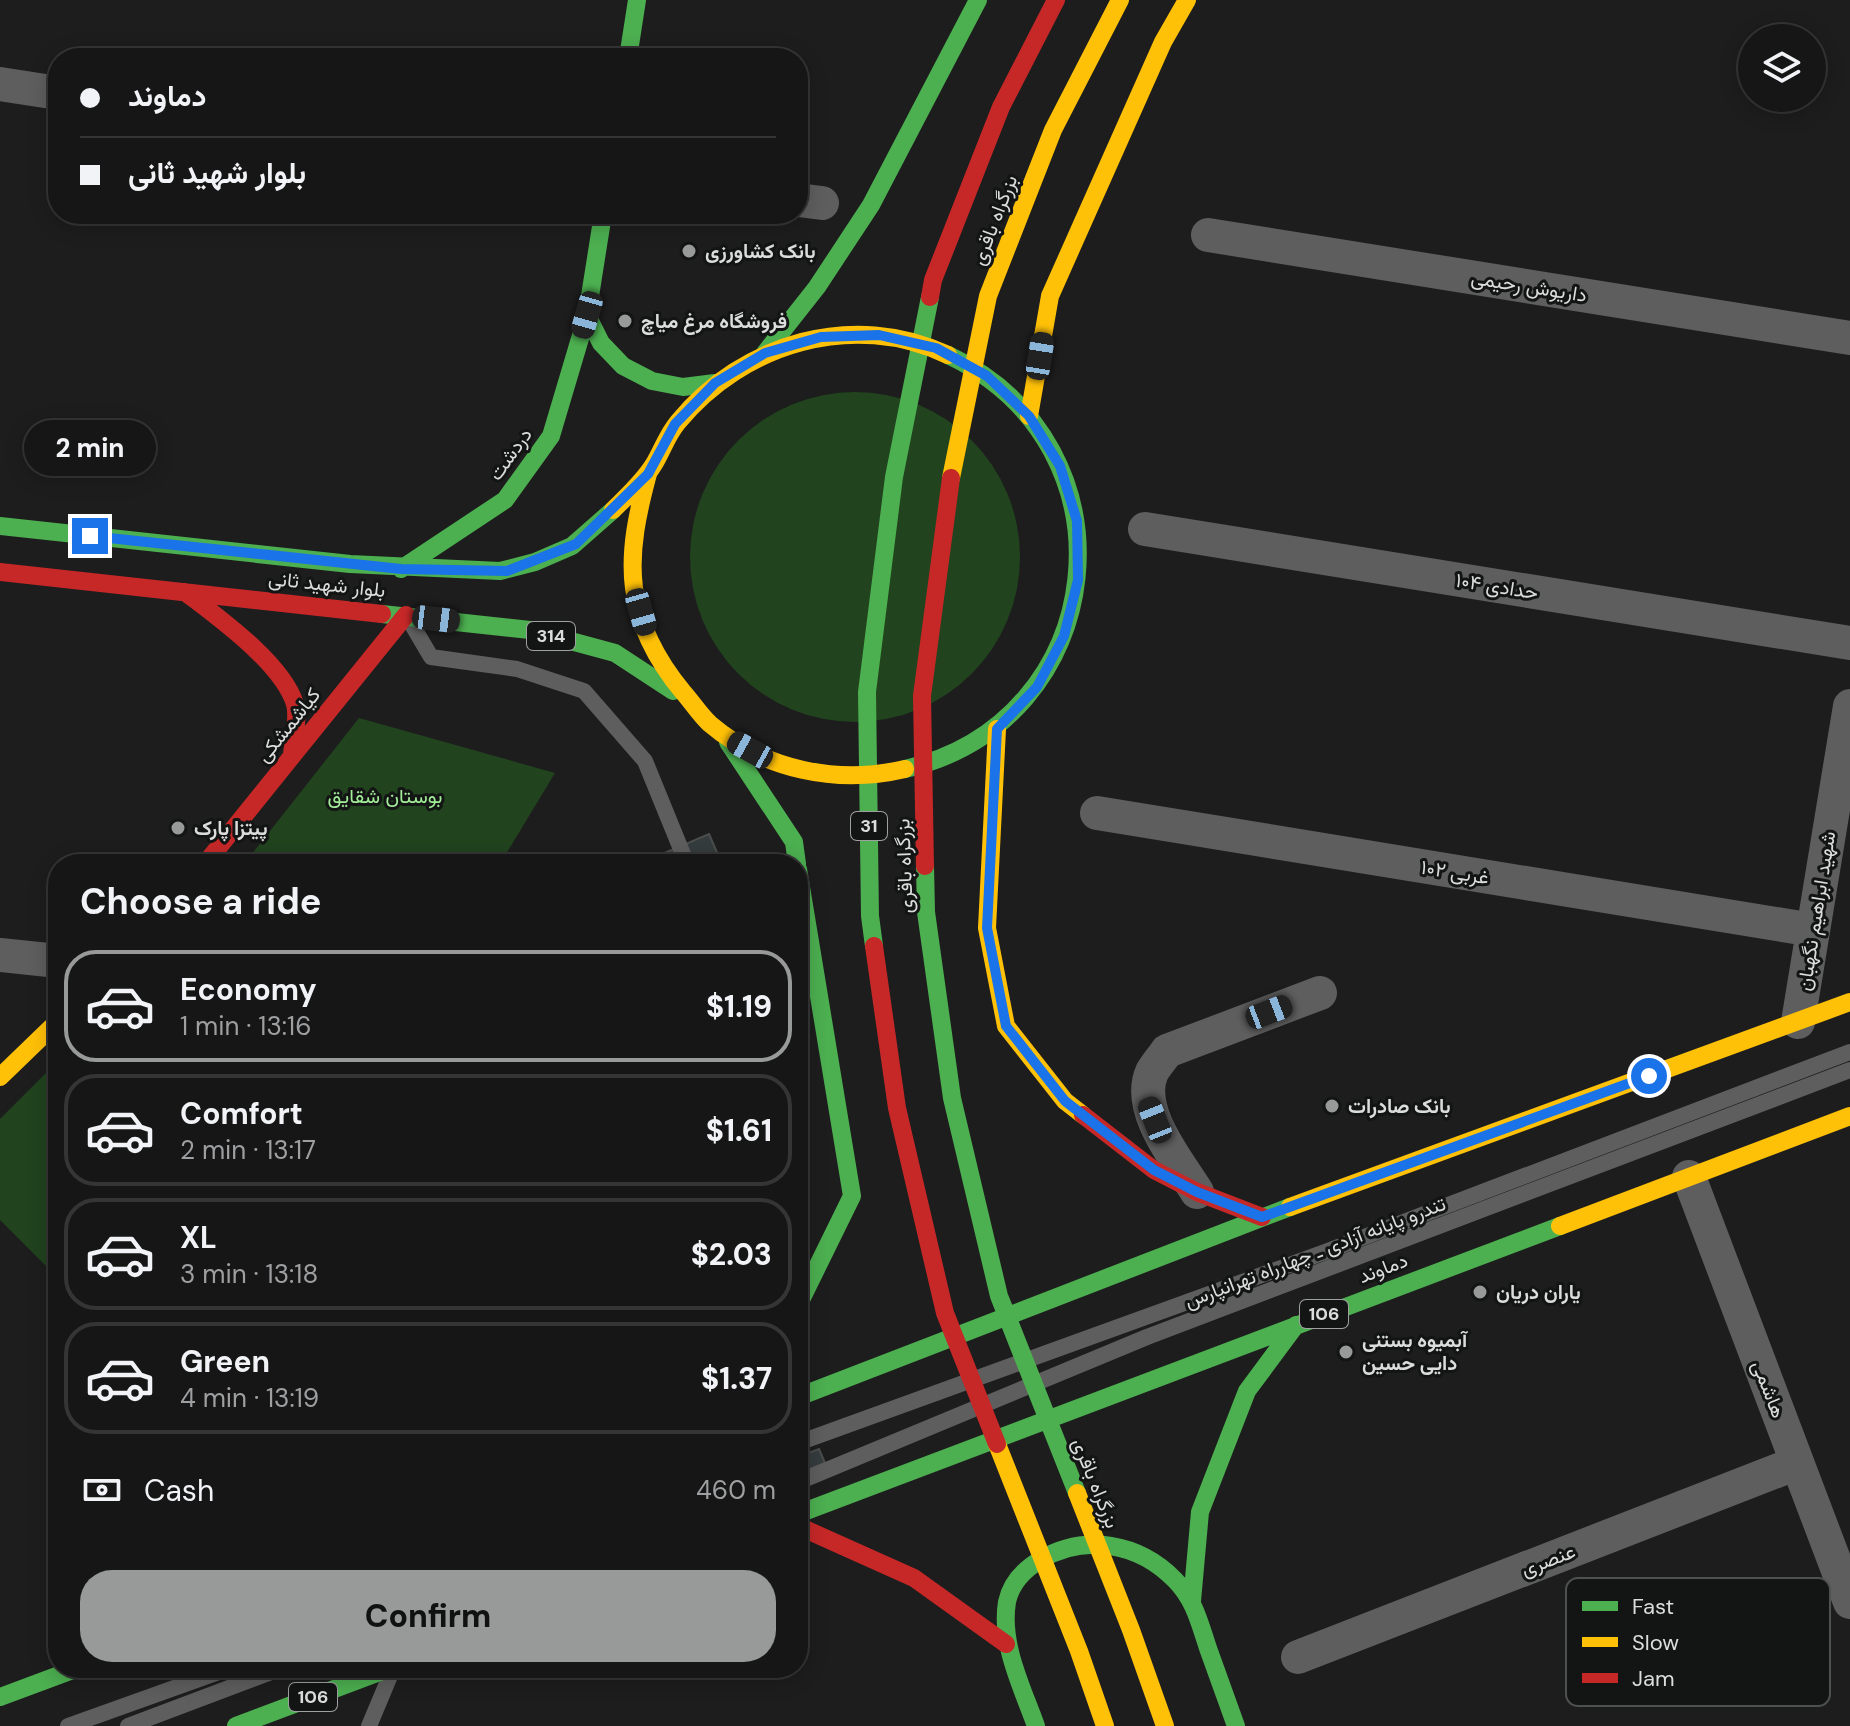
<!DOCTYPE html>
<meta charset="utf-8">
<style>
body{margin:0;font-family:"DM Sans",Vazirmatn,sans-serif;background:#1f1f1f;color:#f1f3f6;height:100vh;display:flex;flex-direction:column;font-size:30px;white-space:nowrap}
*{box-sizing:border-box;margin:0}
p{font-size:26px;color:#9e9fa1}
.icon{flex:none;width:44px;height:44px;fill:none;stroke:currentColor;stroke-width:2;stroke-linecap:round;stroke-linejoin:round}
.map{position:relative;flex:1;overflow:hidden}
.sheet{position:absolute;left:48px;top:854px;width:760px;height:824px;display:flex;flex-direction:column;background:#161616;border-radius:32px;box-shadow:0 4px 20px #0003,0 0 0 2px #353535}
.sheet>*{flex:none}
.top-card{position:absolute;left:48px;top:48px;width:760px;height:176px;border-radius:32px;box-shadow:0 4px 20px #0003,0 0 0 2px #353535;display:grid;align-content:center;height:176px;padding:0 32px;background:#161616}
.tools{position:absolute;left:1738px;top:24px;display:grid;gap:16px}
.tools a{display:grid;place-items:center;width:88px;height:88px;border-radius:50%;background:#161616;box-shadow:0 4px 20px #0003,0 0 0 2px #353535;font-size:40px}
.end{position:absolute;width:36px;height:36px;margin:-18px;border:10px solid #1a73e8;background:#fff;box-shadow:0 0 0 4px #fff}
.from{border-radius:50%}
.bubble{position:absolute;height:56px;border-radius:28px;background:#161616;box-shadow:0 4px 20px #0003,0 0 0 2px #353535;font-size:26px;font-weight:800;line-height:56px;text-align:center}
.car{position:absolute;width:24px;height:48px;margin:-24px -12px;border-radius:10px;box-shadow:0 0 6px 2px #0007;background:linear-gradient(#222 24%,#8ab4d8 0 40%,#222 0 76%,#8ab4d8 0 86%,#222 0)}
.top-card b{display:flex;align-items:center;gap:28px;height:76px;font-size:30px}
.top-card b+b{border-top:2px solid #353535}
.top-card i{width:20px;height:20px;background:#f1f3f6}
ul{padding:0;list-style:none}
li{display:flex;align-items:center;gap:24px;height:112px;margin:0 16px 12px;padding:0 16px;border:4px solid #353535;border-radius:32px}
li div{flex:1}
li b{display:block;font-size:30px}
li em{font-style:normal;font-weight:800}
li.selected{border-color:#989a99}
li>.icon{width:72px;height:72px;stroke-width:1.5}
h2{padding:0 32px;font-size:36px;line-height:96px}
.pay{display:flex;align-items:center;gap:20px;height:88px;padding:0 32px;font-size:30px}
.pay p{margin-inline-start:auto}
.cta{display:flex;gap:16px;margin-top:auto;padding:16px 32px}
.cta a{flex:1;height:92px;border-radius:32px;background:#989a99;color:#111;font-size:32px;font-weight:800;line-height:92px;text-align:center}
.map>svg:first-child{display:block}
.green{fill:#21431e}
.building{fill:#353c3d;stroke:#4c4d4d;stroke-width:2}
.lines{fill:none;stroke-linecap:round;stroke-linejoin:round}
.lane{stroke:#5e5e5e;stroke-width:16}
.street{stroke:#5e5e5e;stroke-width:34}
.fast{stroke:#4caf50;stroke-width:18}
.slow{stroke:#ffc107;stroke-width:18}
.jam{stroke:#c62828;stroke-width:18}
.route{stroke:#1a73e8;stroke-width:10}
.poi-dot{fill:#989a99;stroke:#131515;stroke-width:3}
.labels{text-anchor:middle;stroke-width:6;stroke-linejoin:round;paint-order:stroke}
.shield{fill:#131515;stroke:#9fa1a0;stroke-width:2}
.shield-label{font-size:18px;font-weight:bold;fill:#dbdddc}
.street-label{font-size:20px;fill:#dbdddc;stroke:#131515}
.poi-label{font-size:20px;font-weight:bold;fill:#dbdddc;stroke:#131515;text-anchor:start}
.park-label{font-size:20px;fill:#a2ed98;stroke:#131515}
.key{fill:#131515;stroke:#4f5151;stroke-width:2}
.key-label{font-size:22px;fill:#dbdddc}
</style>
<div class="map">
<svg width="1850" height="1726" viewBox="0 0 1850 1726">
<rect width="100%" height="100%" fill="#1d1d1d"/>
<path class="green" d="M690 557a165 165 0 1 1 330 0a165 165 0 1 1-330 0Z
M359,718L555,773L500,864H244Z
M58,1061V1278L0,1220V1119Z"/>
<path class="building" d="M709,834L722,864H650L648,860Z
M819,1449L825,1463L798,1474V1457Z"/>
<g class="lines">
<path class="lane" d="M411,623L431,657L517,669L584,691L645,761L687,864
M798,1443L1325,1252L1850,1052
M798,1482L1147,1337L1850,1070
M68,1726L230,1668
M128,1726L282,1668
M369,1726L390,1676"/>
<path class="street" d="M0,84L58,93
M798,200L822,203
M1208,235L1850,338
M1145,529L1850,643
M1097,813L1813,930
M0,955L58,961
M1798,1022L1850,706
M1689,1177L1850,1602
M1197,1192C1178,1161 1135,1110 1152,1072C1156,1065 1163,1057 1167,1051L1320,993
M1298,1657L1797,1463"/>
<path class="fast" d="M628,58L637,0
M587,315L601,343L623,366L652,381L683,387L715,383
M765,353L817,287L871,205L978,0
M0,526L350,564L500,571L535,562L572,546L613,510
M401,569L505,500L551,436L587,315L603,214
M382,614L530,630L615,653L673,691
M728,742L794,842L797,864
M905,769C1112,722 1141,445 948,355
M925,866L926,912L952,1098L999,1296L1077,1493
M798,869L852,1196L798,1306
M874,946L870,916L867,692L894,477L930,297
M798,1397L1290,1207
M798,1514L1560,1226
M1192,1601L1200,1512L1247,1391L1296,1325
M0,1697L78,1668
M236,1726L390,1668
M1036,1726C1022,1687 1000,1644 1007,1602C1011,1583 1025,1569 1040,1560C1085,1533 1139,1543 1175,1580C1195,1600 1200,1625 1209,1651C1218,1676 1227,1701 1236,1726"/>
<path class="slow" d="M1029,416L1050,296L1163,42L1187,0
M648,474C638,511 629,550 634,588C639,627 658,662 683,692C692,702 700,715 710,724C764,770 837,785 905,769
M951,478L988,296L1053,130L1120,0
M613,510C627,496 643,482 654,464C662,451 667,435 678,422C743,343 853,310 948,355
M997,729L987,928L1006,1026L1065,1101L1083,1115
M0,1077L58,1021
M1290,1207L1850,1002
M1560,1226L1850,1116
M997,1444L1079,1651L1105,1726
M1077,1493L1131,1630L1165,1726"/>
<path class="jam" d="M930,297L933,280L1001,107L1056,0
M0,572L382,614
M185,592C219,618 282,663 295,704C299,718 293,741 292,755
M205,864L406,615
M925,866L922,696L951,478
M874,946L897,1108L945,1313L997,1444
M1083,1115L1154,1170L1197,1192L1262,1217
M798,1526L914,1578L1006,1644"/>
</g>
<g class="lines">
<path class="route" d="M90,536L401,569L507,571L576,544L648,474L675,424L715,383L765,353L821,337L879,335L936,348L987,376L1029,416L1060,466L1077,521L1078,580L1064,636L1037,687L997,729L987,928L1006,1026L1065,1101L1154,1170L1197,1192L1262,1217L1649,1076"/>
</g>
<g class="poi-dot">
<circle cx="689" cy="251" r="8"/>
<circle cx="625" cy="321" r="8"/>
<circle cx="178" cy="828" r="8"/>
<circle cx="1332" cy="1106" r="8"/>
<circle cx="1480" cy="1292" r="8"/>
<circle cx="1346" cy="1352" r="8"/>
</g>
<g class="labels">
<g class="shield">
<rect x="527" y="622" width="48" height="28" rx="6"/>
<rect x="851" y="812" width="36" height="28" rx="6"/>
<rect x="1300" y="1300" width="48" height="28" rx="6"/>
<rect x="289" y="1683" width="48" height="28" rx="6"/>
</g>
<g class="shield-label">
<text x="551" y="642">314</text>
<text x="869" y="832">31</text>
<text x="1324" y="1320">106</text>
<text x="313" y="1703">106</text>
</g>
<g class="street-label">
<text transform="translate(994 220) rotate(-69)" y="7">بزرگراه باقری</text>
<text transform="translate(1529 286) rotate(9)" y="7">داریوش رحیمی</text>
<text transform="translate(510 454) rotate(-54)" y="7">دردشت</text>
<text transform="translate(327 584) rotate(6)" y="7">بلوار شهید ثانی</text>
<text transform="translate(1497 586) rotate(9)" y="7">حدادی ۱۰۴</text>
<text transform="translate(288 725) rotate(-51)" y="7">کیاشمشکی</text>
<text transform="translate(904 866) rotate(-92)" y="7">بزرگراه باقری</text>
<text transform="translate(1455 872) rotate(9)" y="7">۱۰۲ غربی</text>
<text transform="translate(1816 911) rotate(-81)" y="7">شهید ابراهیم نگهبان</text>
<text transform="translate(1315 1252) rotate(-21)" y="7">تندرو پایانه آزادی ـ چهارراه تهرانپارس</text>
<text transform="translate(1383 1268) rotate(-21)" y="7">دماوند</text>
<text transform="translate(1769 1389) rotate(69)" y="7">هاشمی</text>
<text transform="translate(1096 1483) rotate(68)" y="7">بزرگراه باقری</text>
<text transform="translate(1548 1560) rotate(-21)" y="7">عنصری</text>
</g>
<g class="poi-label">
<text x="705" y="258">بانک کشاورزی</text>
<text x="641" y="328">فروشگاه مرغ میاچ</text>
<text x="194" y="835">پیتزا پارک</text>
<text x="1348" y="1113">بانک صادرات</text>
<text x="1496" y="1299">یاران دریان</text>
<text x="1362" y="1347">آبمیوه بستنی<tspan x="1362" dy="23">دایی حسین</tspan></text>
</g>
<g class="park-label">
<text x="385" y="803">بوستان شقایق</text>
</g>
</g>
<rect x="1566" y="1578" width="264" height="128" rx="12" class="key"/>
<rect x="1582" y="1601" width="36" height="10" fill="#4caf50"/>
<rect x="1582" y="1637" width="36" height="10" fill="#ffc107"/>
<rect x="1582" y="1673" width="36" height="10" fill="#c62828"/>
<g class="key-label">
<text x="1632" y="1614">Fast</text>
<text x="1632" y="1650">Slow</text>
<text x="1632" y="1686">Jam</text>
</g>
</svg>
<div class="tools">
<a><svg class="icon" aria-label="layers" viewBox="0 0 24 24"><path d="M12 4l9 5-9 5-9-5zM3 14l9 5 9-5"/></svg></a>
</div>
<i class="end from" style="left:1649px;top:1076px"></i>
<i class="end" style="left:90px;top:536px"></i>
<div class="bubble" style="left:24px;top:420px;width:132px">2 min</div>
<i class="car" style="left:587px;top:315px;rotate:196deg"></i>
<i class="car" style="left:1040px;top:356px;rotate:9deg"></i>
<i class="car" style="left:641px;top:612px;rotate:164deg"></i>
<i class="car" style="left:436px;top:619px;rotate:97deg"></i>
<i class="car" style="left:750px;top:750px;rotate:299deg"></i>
<i class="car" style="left:1269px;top:1012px;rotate:69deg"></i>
<i class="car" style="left:1155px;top:1120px;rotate:338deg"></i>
<div class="top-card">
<b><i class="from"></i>دماوند</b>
<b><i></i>بلوار شهید ثانی</b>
</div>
<section class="sheet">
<h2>Choose a ride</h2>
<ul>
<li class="selected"><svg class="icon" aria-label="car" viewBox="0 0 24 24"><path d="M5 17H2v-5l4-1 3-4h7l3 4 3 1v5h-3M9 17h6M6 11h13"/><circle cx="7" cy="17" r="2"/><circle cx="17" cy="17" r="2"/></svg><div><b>Economy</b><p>1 min · 13:16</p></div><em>$1.19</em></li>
<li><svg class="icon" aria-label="car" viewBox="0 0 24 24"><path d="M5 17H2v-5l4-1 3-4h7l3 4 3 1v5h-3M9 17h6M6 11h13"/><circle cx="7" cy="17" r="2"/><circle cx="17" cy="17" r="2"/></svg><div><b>Comfort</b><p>2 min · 13:17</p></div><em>$1.61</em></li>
<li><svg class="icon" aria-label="car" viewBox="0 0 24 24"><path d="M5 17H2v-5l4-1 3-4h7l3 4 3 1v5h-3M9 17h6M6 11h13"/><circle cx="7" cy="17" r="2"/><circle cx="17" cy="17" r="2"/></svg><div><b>XL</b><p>3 min · 13:18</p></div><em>$2.03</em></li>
<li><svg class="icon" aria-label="car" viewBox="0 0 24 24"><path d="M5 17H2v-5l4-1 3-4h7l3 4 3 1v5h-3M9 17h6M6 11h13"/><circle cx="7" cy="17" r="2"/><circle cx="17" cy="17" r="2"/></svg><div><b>Green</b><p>4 min · 13:19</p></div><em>$1.37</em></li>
</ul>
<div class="pay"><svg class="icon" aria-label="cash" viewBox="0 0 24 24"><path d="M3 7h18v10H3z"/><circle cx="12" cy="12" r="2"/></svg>Cash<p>460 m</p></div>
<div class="cta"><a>Confirm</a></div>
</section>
</div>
